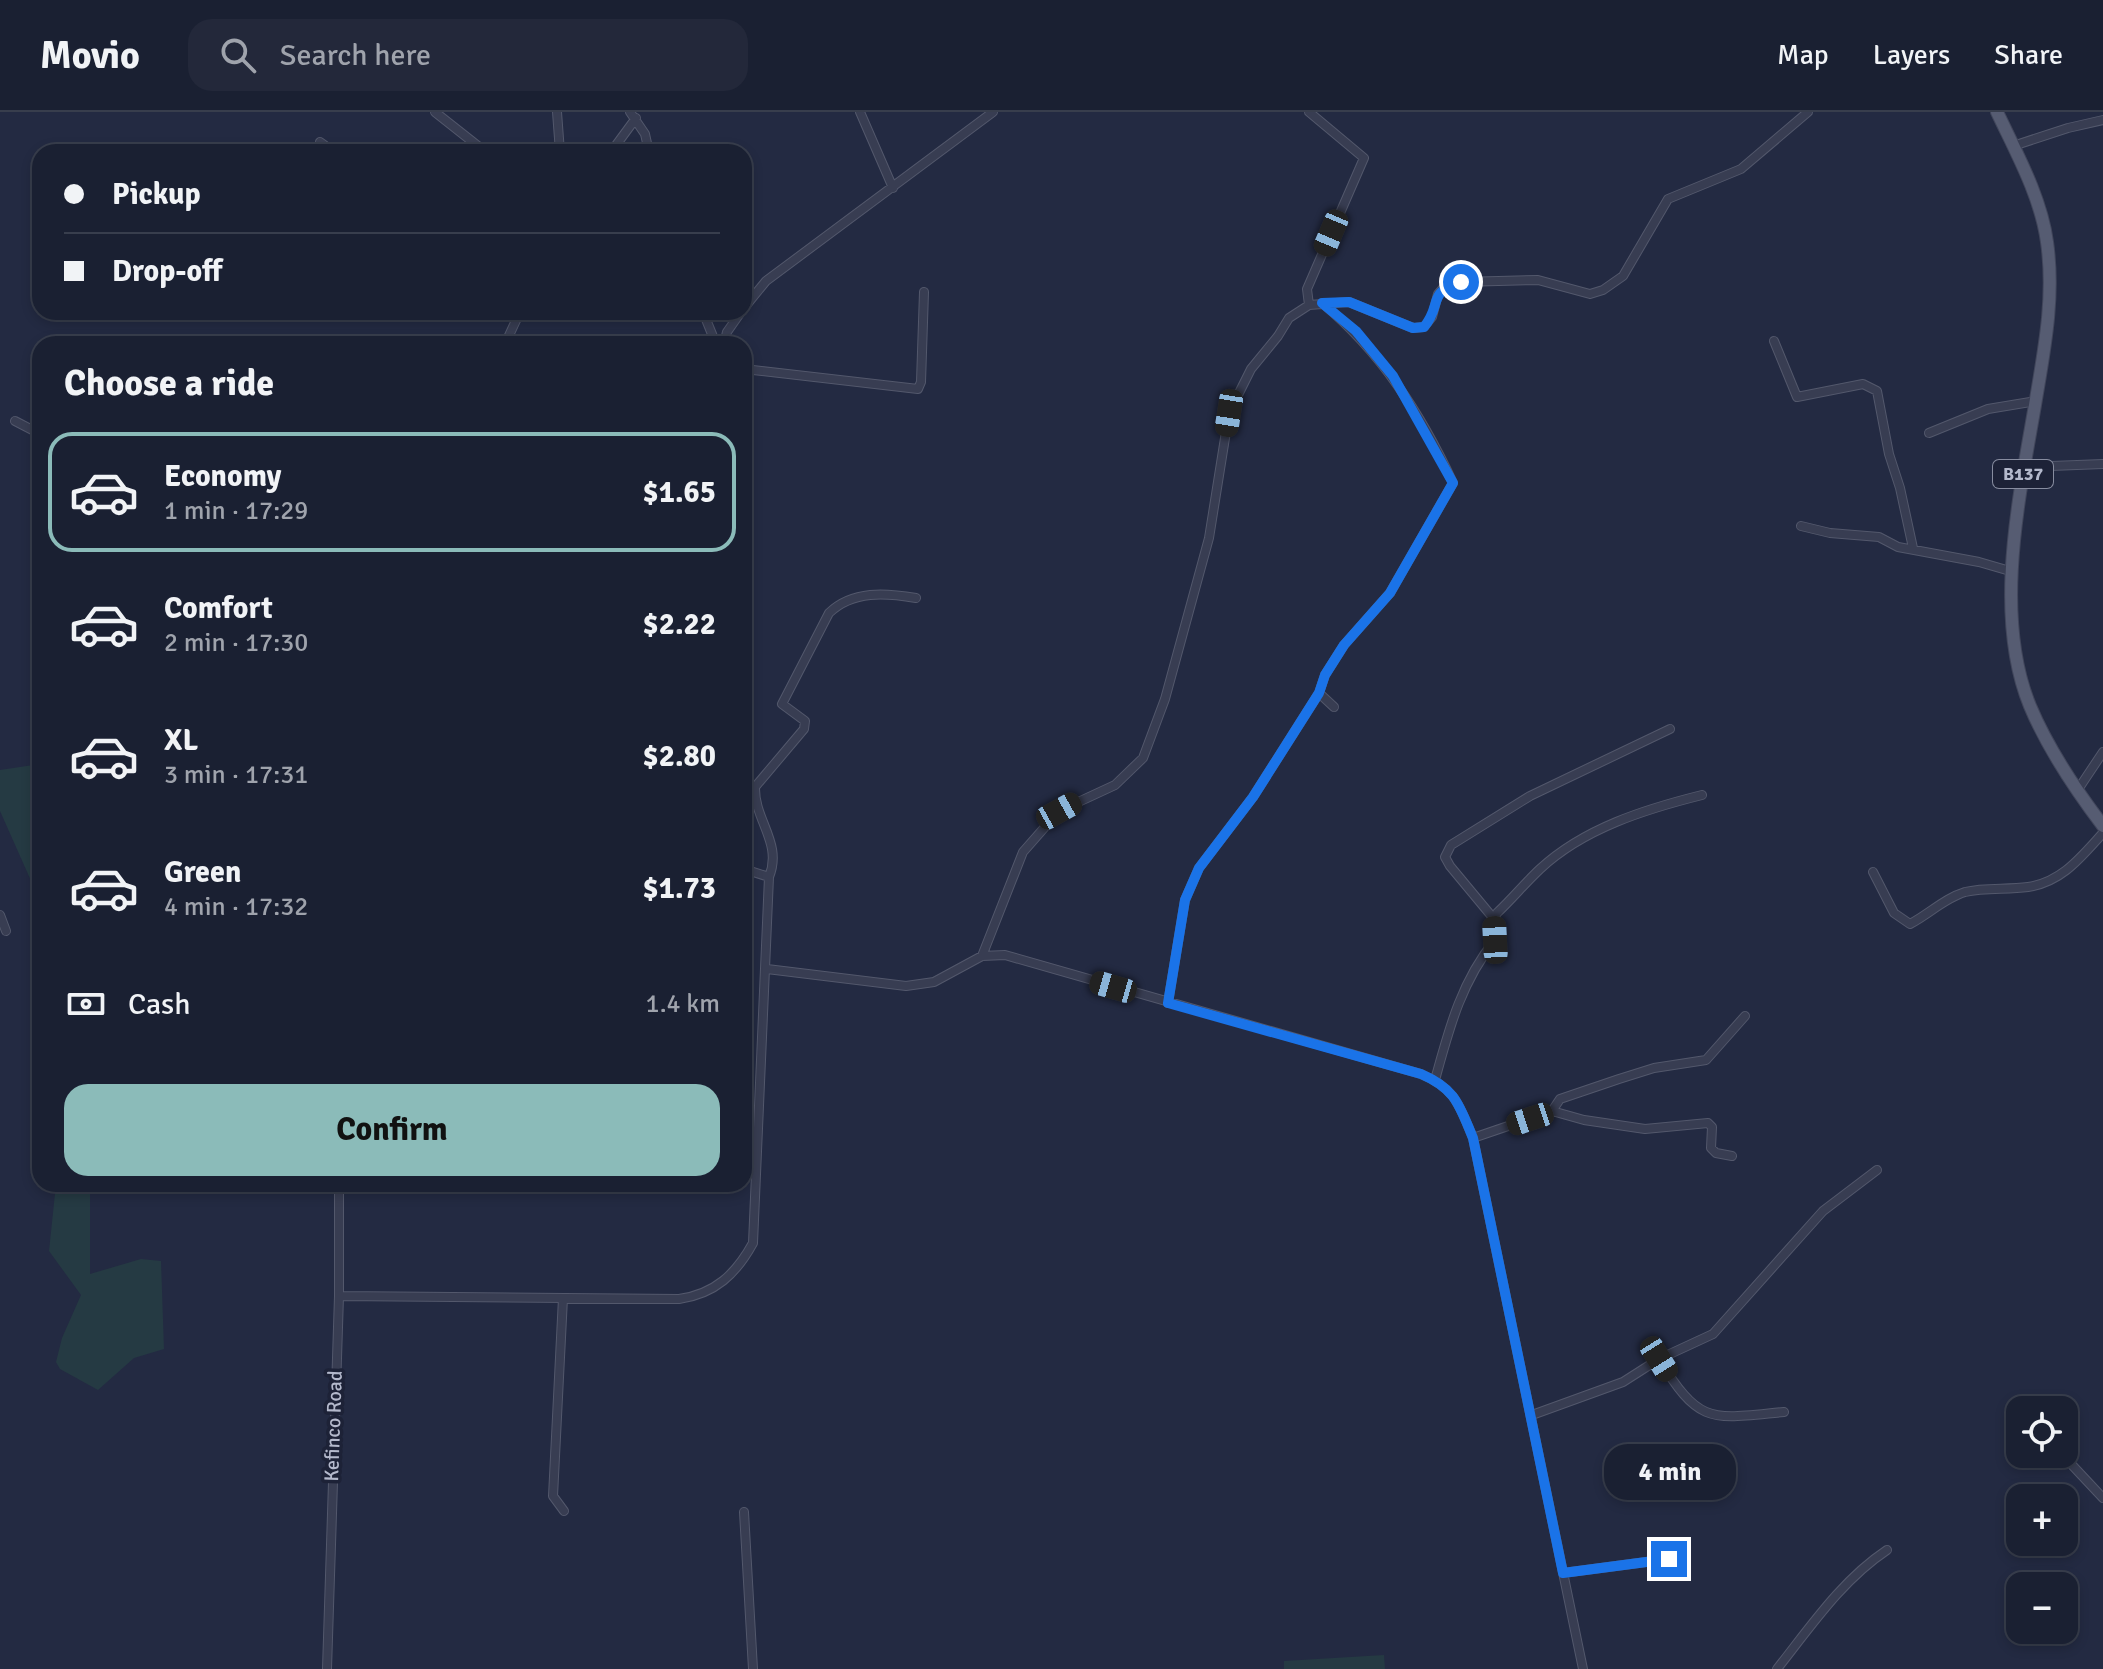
<!DOCTYPE html>
<meta charset="utf-8">
<style>
body{margin:0;font-family:Signika,sans-serif;background:#23283a;color:#f1f3f6;height:100vh;display:flex;flex-direction:column;font-size:30px;white-space:nowrap}
*{box-sizing:border-box;margin:0}
p{font-size:26px;color:#9fa3ac}
.icon{flex:none;width:44px;height:44px;fill:none;stroke:currentColor;stroke-width:2;stroke-linecap:round;stroke-linejoin:round}
.map{position:relative;flex:1;overflow:hidden}
.drawer{position:absolute;left:32px;top:224px;width:720px;height:856px;display:flex;flex-direction:column;background:#1a2032;border-radius:24px;box-shadow:0 4px 12px #0003,0 0 0 2px #383e4d}
.drawer>*{flex:none}
.top-card{position:absolute;left:32px;top:32px;width:720px;height:176px;border-radius:24px;box-shadow:0 4px 12px #0003,0 0 0 2px #383e4d;display:grid;align-content:center;height:176px;padding:0 32px;background:#1a2032}
.buttons{position:absolute;left:2006px;top:1284px;display:grid;gap:16px}
.buttons a{display:grid;place-items:center;width:72px;height:72px;border-radius:16px;background:#1a2032;box-shadow:0 4px 12px #0003,0 0 0 2px #383e4d;font-size:40px}
.end{position:absolute;width:36px;height:36px;margin:-18px;border:10px solid #1a73e8;background:#fff;box-shadow:0 0 0 4px #fff}
.from{border-radius:50%}
.bubble{position:absolute;height:56px;border-radius:24px;background:#1a2032;box-shadow:0 4px 12px #0003,0 0 0 2px #383e4d;font-size:26px;font-weight:700;line-height:56px;text-align:center}
.car{position:absolute;width:24px;height:48px;margin:-24px -12px;border-radius:10px;box-shadow:0 0 6px 2px #0007;background:linear-gradient(#222 24%,#8ab4d8 0 40%,#222 0 76%,#8ab4d8 0 86%,#222 0)}
.top-card b{display:flex;align-items:center;gap:28px;height:76px;font-size:30px}
.top-card b+b{border-top:2px solid #383e4d}
.top-card i{width:20px;height:20px;background:#f1f3f6}
ul{padding:0;list-style:none}
li{display:flex;align-items:center;gap:24px;height:120px;margin:0 16px 12px;padding:0 16px;border:4px solid transparent;border-radius:24px}
li div{flex:1}
li b{display:block;font-size:30px}
li em{font-style:normal;font-weight:700}
li.current{border-color:#8bbbb9}
li>.icon{width:72px;height:72px;stroke-width:1.5}
h2{padding:0 32px;font-size:36px;line-height:96px}
.pay{display:flex;align-items:center;gap:20px;height:88px;padding:0 32px;font-size:30px}
.pay p{margin-inline-start:auto}
.action{display:flex;gap:16px;margin-top:auto;padding:16px 32px}
.action a{flex:1;height:92px;border-radius:24px;background:#8bbbb9;color:#111;font-size:32px;font-weight:700;line-height:92px;text-align:center}
header{display:flex;align-items:center;gap:48px;box-sizing:border-box;height:112px;padding:0 40px;background:#1a2032;border-bottom:2px solid #383e4d}
header strong{font-size:38px}
nav{display:flex;gap:44px;margin-inline-start:auto;font-size:28px}
.search{width:560px;height:72px;background:#23283a;display:flex;align-items:center;gap:20px;box-sizing:border-box;padding:0 28px;border-radius:24px;color:#9fa3ac;font-size:30px}
.map>svg:first-child{display:block}
.green{fill:#253a43}
.lines{fill:none;stroke-linecap:round;stroke-linejoin:round}
.minor-casing{stroke:#53586c;stroke-width:10}
.primary-casing{stroke:#41465b;stroke-width:14}
.minor{stroke:#383d52;stroke-width:8}
.primary{stroke:#565c72;stroke-width:12}
.route{stroke:#1a73e8;stroke-width:10}
.labels{text-anchor:middle;stroke-width:7;stroke-linejoin:round;paint-order:stroke}
.shield{fill:#1d2237;stroke:#878c9f;stroke-width:2}
.shield-label{font-size:18px;font-weight:bold;fill:#b4b9cc}
.street-label{font-size:20px;fill:#b4b9cc;stroke:#1d2237}
</style>
<header>
<strong>Movio</strong>
<div class="search"><svg class="icon" aria-label="search" viewBox="0 0 24 24"><circle cx="10" cy="10" r="6"/><path d="M15 15l6 6"/></svg>Search here</div>
<nav><a>Map</a><a>Layers</a><a>Share</a></nav>
</header>
<div class="map">
<svg width="2103" height="1557" viewBox="0 0 2103 1557">
<rect width="100%" height="100%" fill="#232a42"/>
<path class="green" d="M40,652V789L0,699V658Z
M56,1072H90V1162L141,1147L161,1149L164,1237L134,1246L98,1278L60,1257L56,1250L62,1226L81,1183L49,1139Z
M1384,1543L1385,1557H1284V1549Z"/>
<g class="lines">
<g class="minor-casing">
<path id="minor" d="M435,0L483,38L482,40
M557,0L560,40
M630,0L645,22L649,40
M860,0L893,76
M1309,0L1364,46L1307,177L1309,193
M320,30L334,40
M2013,34L2068,16L2103,8
M611,40L636,6
M744,196L766,169L993,0
M703,200L716,232
M1774,229L1797,285L1863,272L1877,279L1889,342L1900,376L1913,436
M505,232L520,200
M724,232L727,220L741,200
M744,257L918,277L921,270L924,180
M15,309L40,322
M1929,321L1988,297L2036,289
M2025,355L2103,352
M1801,414L1830,421L1879,425L1898,435L1979,450L2010,459
M1319,581L1334,595
M2077,679L2103,640
M744,757L769,765
M1873,760L1894,801L1910,812C1929,802 1945,786 1965,780C1985,775 2007,778 2028,775C2062,770 2081,745 2103,721
M0,803L6,819
M1494,807L1450,754L1445,745L1451,733L1530,684L1670,617
M982,844L1023,740L1059,699L1115,673L1143,646L1165,587L1209,426L1229,301L1251,257L1278,224L1289,206L1309,193L1349,190L1413,216L1424,215L1432,205L1438,182L1444,175L1461,170L1538,168L1590,182L1603,178L1623,164L1668,87L1741,57L1808,0
M767,857L906,874L934,870L982,844L1005,843L1421,962C1456,977 1459,993 1473,1026L1583,1557
M1168,891L1185,788L1199,756L1253,685L1319,581L1325,563L1344,533L1390,481L1453,371C1421,302 1381,240 1322,191
M1435,968C1449,917 1461,870 1495,828L1494,807L1497,801C1512,787 1525,771 1540,757C1584,716 1646,697 1702,683
M1552,999L1560,987L1619,967L1654,956L1706,948L1745,904
M1473,1026L1552,999L1584,1008L1645,1017L1708,1011L1712,1015L1711,1036L1716,1041L1732,1044
M339,1184L679,1187C715,1182 736,1162 753,1131L769,765C783,731 754,708 755,675L804,617L805,609L782,592L829,501C853,478 886,481 916,486
M563,1186L553,1384L564,1399
M1659,1247L1713,1222L1823,1099L1877,1058
M1532,1303L1623,1270L1659,1247C1700,1314 1711,1307 1784,1300
M2072,1353L2103,1386
M744,1400L753,1557
M1563,1461L1669,1447
M327,1557L339,1184V1072
M1777,1557C1811,1514 1842,1468 1887,1438"/>
</g>
<g class="primary-casing">
<path id="primary" d="M1997,0C2016,40 2041,85 2047,130C2055,186 2044,239 2035,293C2019,386 1993,504 2030,594C2048,637 2075,677 2103,714"/>
</g>
<use href="#minor" class="minor"/>
<use href="#primary" class="primary"/>
</g>
<g class="lines">
<path class="route" d="M1461,170C1426,181 1443,192 1424,215L1413,216L1349,190L1322,191L1356,219L1393,264L1453,371L1390,481L1344,533L1325,563L1319,581L1253,685L1199,756L1185,788L1168,891L1421,962C1456,977 1459,993 1473,1026L1563,1461L1669,1447"/>
</g>
<g class="labels">
<rect class="shield" x="1993" y="348" width="60" height="28" rx="6"/>
<g class="shield-label">
<text x="2023" y="368">B137</text>
</g>
<g class="street-label">
<text transform="translate(333 1314) rotate(-88)" y="7">Kefinco Road</text>
</g>
</g>
</svg>
<div class="buttons">
<a><svg class="icon" aria-label="locate" viewBox="0 0 24 24"><circle cx="12" cy="12" r="6"/><path d="M12 2v4M12 18v4M2 12h4M18 12h4"/></svg></a>
<a>+</a>
<a>−</a>
</div>
<i class="end from" style="left:1461px;top:170px"></i>
<i class="end" style="left:1669px;top:1447px"></i>
<div class="bubble" style="left:1604px;top:1332px;width:132px">4 min</div>
<i class="car" style="left:1331px;top:121px;rotate:203deg"></i>
<i class="car" style="left:1229px;top:301px;rotate:189deg"></i>
<i class="car" style="left:1059px;top:699px;rotate:61deg"></i>
<i class="car" style="left:1495px;top:828px;rotate:357deg"></i>
<i class="car" style="left:1113px;top:875px;rotate:286deg"></i>
<i class="car" style="left:1530px;top:1007px;rotate:252deg"></i>
<i class="car" style="left:1659px;top:1247px;rotate:148deg"></i>
<div class="top-card">
<b><i class="from"></i>Pickup</b>
<b><i></i>Drop-off</b>
</div>
<section class="drawer">
<h2>Choose a ride</h2>
<ul>
<li class="current"><svg class="icon" aria-label="car" viewBox="0 0 24 24"><path d="M5 17H2v-5l4-1 3-4h7l3 4 3 1v5h-3M9 17h6M6 11h13"/><circle cx="7" cy="17" r="2"/><circle cx="17" cy="17" r="2"/></svg><div><b>Economy</b><p>1 min · 17:29</p></div><em>$1.65</em></li>
<li><svg class="icon" aria-label="car" viewBox="0 0 24 24"><path d="M5 17H2v-5l4-1 3-4h7l3 4 3 1v5h-3M9 17h6M6 11h13"/><circle cx="7" cy="17" r="2"/><circle cx="17" cy="17" r="2"/></svg><div><b>Comfort</b><p>2 min · 17:30</p></div><em>$2.22</em></li>
<li><svg class="icon" aria-label="car" viewBox="0 0 24 24"><path d="M5 17H2v-5l4-1 3-4h7l3 4 3 1v5h-3M9 17h6M6 11h13"/><circle cx="7" cy="17" r="2"/><circle cx="17" cy="17" r="2"/></svg><div><b>XL</b><p>3 min · 17:31</p></div><em>$2.80</em></li>
<li><svg class="icon" aria-label="car" viewBox="0 0 24 24"><path d="M5 17H2v-5l4-1 3-4h7l3 4 3 1v5h-3M9 17h6M6 11h13"/><circle cx="7" cy="17" r="2"/><circle cx="17" cy="17" r="2"/></svg><div><b>Green</b><p>4 min · 17:32</p></div><em>$1.73</em></li>
</ul>
<div class="pay"><svg class="icon" aria-label="cash" viewBox="0 0 24 24"><path d="M3 7h18v10H3z"/><circle cx="12" cy="12" r="2"/></svg>Cash<p>1.4 km</p></div>
<div class="action"><a>Confirm</a></div>
</section>
</div>
